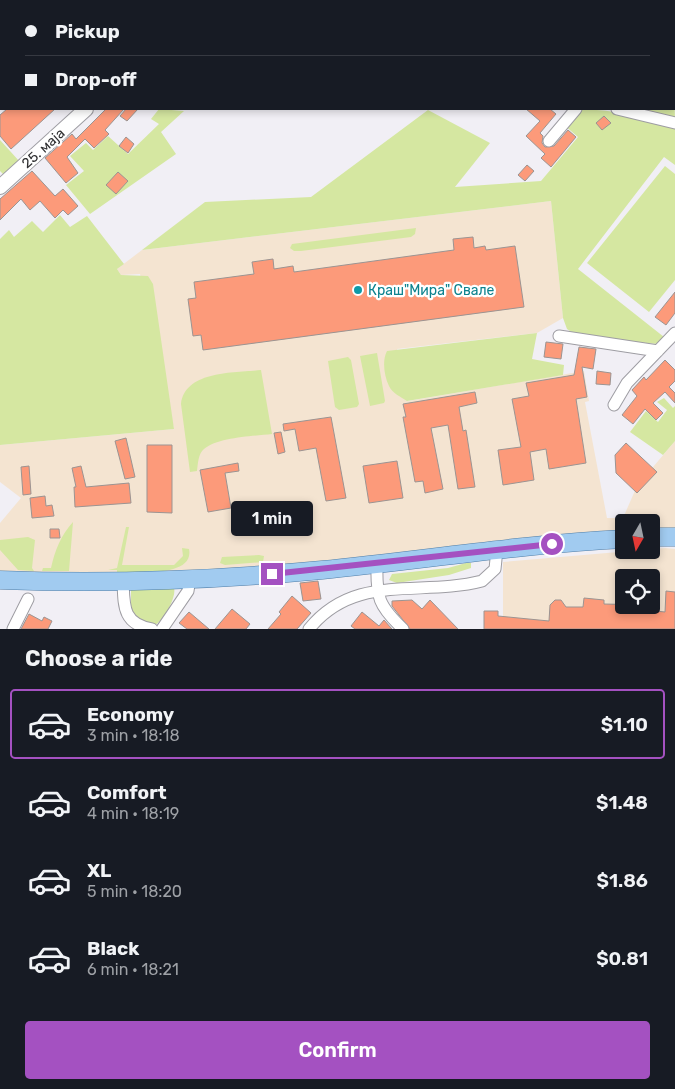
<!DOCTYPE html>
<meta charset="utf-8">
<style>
body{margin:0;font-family:Rubik,sans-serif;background:#242831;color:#f1f3f6;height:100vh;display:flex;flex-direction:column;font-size:19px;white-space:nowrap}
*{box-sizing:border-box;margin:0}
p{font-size:16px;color:#9ea1a6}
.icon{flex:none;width:28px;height:28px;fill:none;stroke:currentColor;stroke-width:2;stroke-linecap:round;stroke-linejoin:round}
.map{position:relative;height:629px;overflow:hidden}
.drawer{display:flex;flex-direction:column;background:#171b24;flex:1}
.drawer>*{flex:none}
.banner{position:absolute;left:0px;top:0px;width:675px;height:110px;box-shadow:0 2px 8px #0003;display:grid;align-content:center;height:110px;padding:0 25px;background:#171b24}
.needle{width:32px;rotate:189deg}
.tools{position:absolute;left:615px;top:514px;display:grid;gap:10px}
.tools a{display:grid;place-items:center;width:45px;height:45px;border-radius:5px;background:#171b24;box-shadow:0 2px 8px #0003;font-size:25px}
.end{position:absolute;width:22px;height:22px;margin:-11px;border:6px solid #a451c1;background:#fff;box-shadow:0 0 0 2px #fff}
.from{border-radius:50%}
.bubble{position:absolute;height:35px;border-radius:5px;background:#171b24;box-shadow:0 2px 8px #0003;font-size:16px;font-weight:600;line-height:35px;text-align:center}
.banner b{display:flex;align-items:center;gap:18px;height:48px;font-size:19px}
.banner b+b{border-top:1px solid #363941}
.banner i{width:12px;height:12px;background:#f1f3f6}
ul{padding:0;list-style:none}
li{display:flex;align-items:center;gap:15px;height:70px;margin:0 10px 8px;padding:0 15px;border:2px solid transparent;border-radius:5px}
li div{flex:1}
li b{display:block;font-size:19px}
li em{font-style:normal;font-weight:600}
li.active{border-color:#a451c1}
li>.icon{width:45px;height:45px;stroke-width:1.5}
h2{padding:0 25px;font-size:22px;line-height:60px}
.primary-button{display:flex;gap:10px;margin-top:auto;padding:10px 25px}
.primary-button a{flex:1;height:58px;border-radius:5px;background:#a451c1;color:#fff;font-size:20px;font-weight:600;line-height:58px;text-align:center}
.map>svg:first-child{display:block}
.industrial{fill:#f4e4d1;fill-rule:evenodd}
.green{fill:#d5e7a1}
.building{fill:#fc9a7a;stroke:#9b9492}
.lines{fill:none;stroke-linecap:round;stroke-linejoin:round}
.minor-casing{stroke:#9e9da3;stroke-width:13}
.tertiary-casing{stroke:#9e9da3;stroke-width:16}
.primary-casing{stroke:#507ea7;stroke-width:19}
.minor{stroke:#fff;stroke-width:11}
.tertiary{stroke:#fff;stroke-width:14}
.primary{stroke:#a1cbf0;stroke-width:18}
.route{stroke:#a451c1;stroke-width:6}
.culture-dot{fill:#0f9aa8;stroke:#fff;stroke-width:2}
.labels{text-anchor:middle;stroke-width:4.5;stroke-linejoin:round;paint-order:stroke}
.street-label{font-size:14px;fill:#303032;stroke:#fff}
.culture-label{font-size:14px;fill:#0d838f;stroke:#fff;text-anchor:start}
</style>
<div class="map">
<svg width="675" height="629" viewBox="0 0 675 629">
<rect width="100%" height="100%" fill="#f1eff5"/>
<path class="industrial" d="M551,201L563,318L537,333L397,349L408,401L584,371L589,401L585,402L607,518H623L637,486L675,441V530L651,531V522H624V531L283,567L186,573L0,574V523L21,498L0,482V445L174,429L140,274L121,275L117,269L142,250Z
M665,548L675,549V629H503V562ZM624,578H651V605H624Z"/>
<path class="green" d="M24,0H127L128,1H23Z
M674,72L675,121L628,109H674Z
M159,109L184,111L161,132L176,154L90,214L66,185L84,171L70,156L86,143L93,150L108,136L128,154L159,124L151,119Z
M582,109C614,110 645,117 675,126V165L664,157L578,269L664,337L658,344L579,337L567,329L563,318L551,201L142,250L205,202L311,197L428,110L490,143L455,187L541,181L578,137L564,125Z
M0,140L20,162L4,175L0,171Z
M665,166L675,174V280L649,312L587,263Z
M60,215L70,227L87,216L124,264L117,269L121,275L148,276L153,284L174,429L0,445V239L9,230L14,237L32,221L43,232Z
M416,228L415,234L411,237L301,251H294L290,248L292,244Z
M537,333L532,359L564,365L563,375L407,401C401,397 392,393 389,386C384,376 382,360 387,351Z
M377,353L385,401L384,403L370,406L360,356Z
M348,357L351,360L359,404L357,407L339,410L335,407L328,361Z
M261,370L272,434C254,436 218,437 204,449C198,454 198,464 197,471L190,472L181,404C185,370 236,373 261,370Z
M664,398L673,408L675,406V441L663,455L630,432L646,411L658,422L667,410L657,402Z
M73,522L69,571H42L43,568H51C55,550 61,535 73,522Z
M126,527H129L122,565H174L183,556L182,548L189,549C195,578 134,572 117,572V570H108L117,568Z
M28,537L35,540L32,568L34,571L18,570L0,550V540Z
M259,555L264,556L263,562L225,565L220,563L222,557Z
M466,563H471V568L449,575L397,583L389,580L392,574L448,568Z
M174,588C177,597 161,627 151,626C143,625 136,617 131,612V589Z"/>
<path class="building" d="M7,109H55L11,149L0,136V115Z
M106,109H124L105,130L109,134L94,148L85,139L67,157L78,173L66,183L45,158L72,134L76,139Z
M126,109H138L127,121L120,116Z
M526,109H550L556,114L540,133L543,136L542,143L545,147L554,146L568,130L576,137L551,167L541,158L545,154L526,136L540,121Z
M604,116L611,123L602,130L596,123Z
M126,137L134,144L128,153L119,146Z
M527,165L534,171L525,181L518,175Z
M32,171L55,196L63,189L78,206L68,215L63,210L55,218L40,201L30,210L21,199L0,220V199Z
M118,172L128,181L116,194L106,185Z
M473,237L474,248L485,246L486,250L515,246L524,307L203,350L201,335L193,336L188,299L196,298L194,282L254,274L252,262L273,259L274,269L293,266L294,272L454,250L453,239Z
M675,292V313L666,325L655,317Z
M546,342L563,344L561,359L544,357Z
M579,347L596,349L593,369L582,367L587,397L576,399L586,463L549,469L546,449L530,452L534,480L503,485L498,450L521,447L512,399L529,396L526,383L574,375Z
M665,360L675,370V381L669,387L675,393V403L665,392L653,403L663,413L656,420L645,409L633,424L622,415L637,396L632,390L644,377L646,380Z
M597,371L611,373L610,385L596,384Z
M475,392L477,403L459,407L463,431L466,430L475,487L458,489L448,425L431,428L443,489L425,493L423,481L415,482L403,417H406L403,404Z
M331,417L346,498L326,501L316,448L299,451L295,429L284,431L283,424Z
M281,432L285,452L278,454L274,433Z
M126,438L135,477L125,479L115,441Z
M626,443L657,472L637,493L616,473L615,455Z
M147,445H172V513L147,512Z
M397,461L403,498L369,503L363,466Z
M238,463L239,471L225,473L231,508L208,512L200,470Z
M29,466L31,494L23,495L21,467Z
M81,466L86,487L129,483L131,503L75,507L74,487H76L72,468Z
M45,496L46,506L52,505L54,516L32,518L30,498Z
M50,529H59L60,538H50Z
M318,581L321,599L303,601L300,583Z
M666,591L675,592V629H484V611H498V616L549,621L550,605L555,600H561L566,607H583L584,598L604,600V604L646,605V610L665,612Z
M292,596L311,613L297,629H268L281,614L279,612Z
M412,600L422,609L430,600L458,629H410L392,606V601Z
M232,609L250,624L246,629H215Z
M189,612L209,629H187L179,623Z
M362,612L379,626L384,620L392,629H355L351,626Z
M29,614L42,621L44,617L52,621L48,629H21Z"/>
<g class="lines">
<g class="minor-casing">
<path id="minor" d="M2,0L3,1
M617,109L675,123
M549,141L576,109
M559,336L658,351
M614,405L627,383L675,333
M377,564C376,598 379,606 403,629
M123,580C124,605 122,624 152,629
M13,629L28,599
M162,629L188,591L190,578
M309,629C355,572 420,597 482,581L495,569L497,549"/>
</g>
<g class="tertiary-casing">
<path id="tertiary" d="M608,0L613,1
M174,1L175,0
M674,19L675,20
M0,187L86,109"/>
</g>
<g class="primary-casing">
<path id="primary" d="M651,537H675
M0,580C107,584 216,580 322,570C423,560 523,544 624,539"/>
</g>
<use href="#minor" class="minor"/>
<use href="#tertiary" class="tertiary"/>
<use href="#primary" class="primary"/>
</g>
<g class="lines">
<path class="route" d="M272,574L552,544"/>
</g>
<circle class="culture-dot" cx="358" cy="290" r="5"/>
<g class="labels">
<g class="street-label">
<text transform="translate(43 148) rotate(-42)" y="5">25. маја</text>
</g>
<g class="culture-label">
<text x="368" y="295">Краш"Мира" Свале</text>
</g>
</g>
</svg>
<div class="tools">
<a><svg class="needle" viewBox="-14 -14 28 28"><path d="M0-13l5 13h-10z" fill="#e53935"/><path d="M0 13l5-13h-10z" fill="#9ea1a6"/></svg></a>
<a><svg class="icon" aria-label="locate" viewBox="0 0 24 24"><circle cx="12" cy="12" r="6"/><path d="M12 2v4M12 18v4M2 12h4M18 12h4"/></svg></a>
</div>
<i class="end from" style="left:552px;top:544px"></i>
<i class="end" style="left:272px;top:574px"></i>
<div class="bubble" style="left:231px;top:501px;width:82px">1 min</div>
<div class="banner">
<b><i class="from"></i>Pickup</b>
<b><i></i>Drop-off</b>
</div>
</div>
<section class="drawer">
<h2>Choose a ride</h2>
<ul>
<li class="active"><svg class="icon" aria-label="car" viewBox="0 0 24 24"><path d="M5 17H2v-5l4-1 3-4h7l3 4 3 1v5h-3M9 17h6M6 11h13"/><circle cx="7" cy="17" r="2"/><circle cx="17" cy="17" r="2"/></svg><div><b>Economy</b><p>3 min · 18:18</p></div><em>$1.10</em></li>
<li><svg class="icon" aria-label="car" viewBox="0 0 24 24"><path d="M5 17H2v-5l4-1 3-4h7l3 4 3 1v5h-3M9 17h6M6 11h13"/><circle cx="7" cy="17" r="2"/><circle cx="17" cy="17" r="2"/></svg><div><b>Comfort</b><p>4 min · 18:19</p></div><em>$1.48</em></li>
<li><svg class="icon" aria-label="car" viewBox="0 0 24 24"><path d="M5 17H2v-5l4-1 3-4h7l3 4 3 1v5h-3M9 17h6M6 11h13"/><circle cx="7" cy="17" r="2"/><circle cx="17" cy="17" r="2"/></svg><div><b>XL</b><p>5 min · 18:20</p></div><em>$1.86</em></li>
<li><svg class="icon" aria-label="car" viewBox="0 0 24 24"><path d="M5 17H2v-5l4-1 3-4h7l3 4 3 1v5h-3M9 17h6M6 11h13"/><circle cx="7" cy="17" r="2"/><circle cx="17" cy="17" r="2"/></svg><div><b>Black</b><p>6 min · 18:21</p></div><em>$0.81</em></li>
</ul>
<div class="primary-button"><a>Confirm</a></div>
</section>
